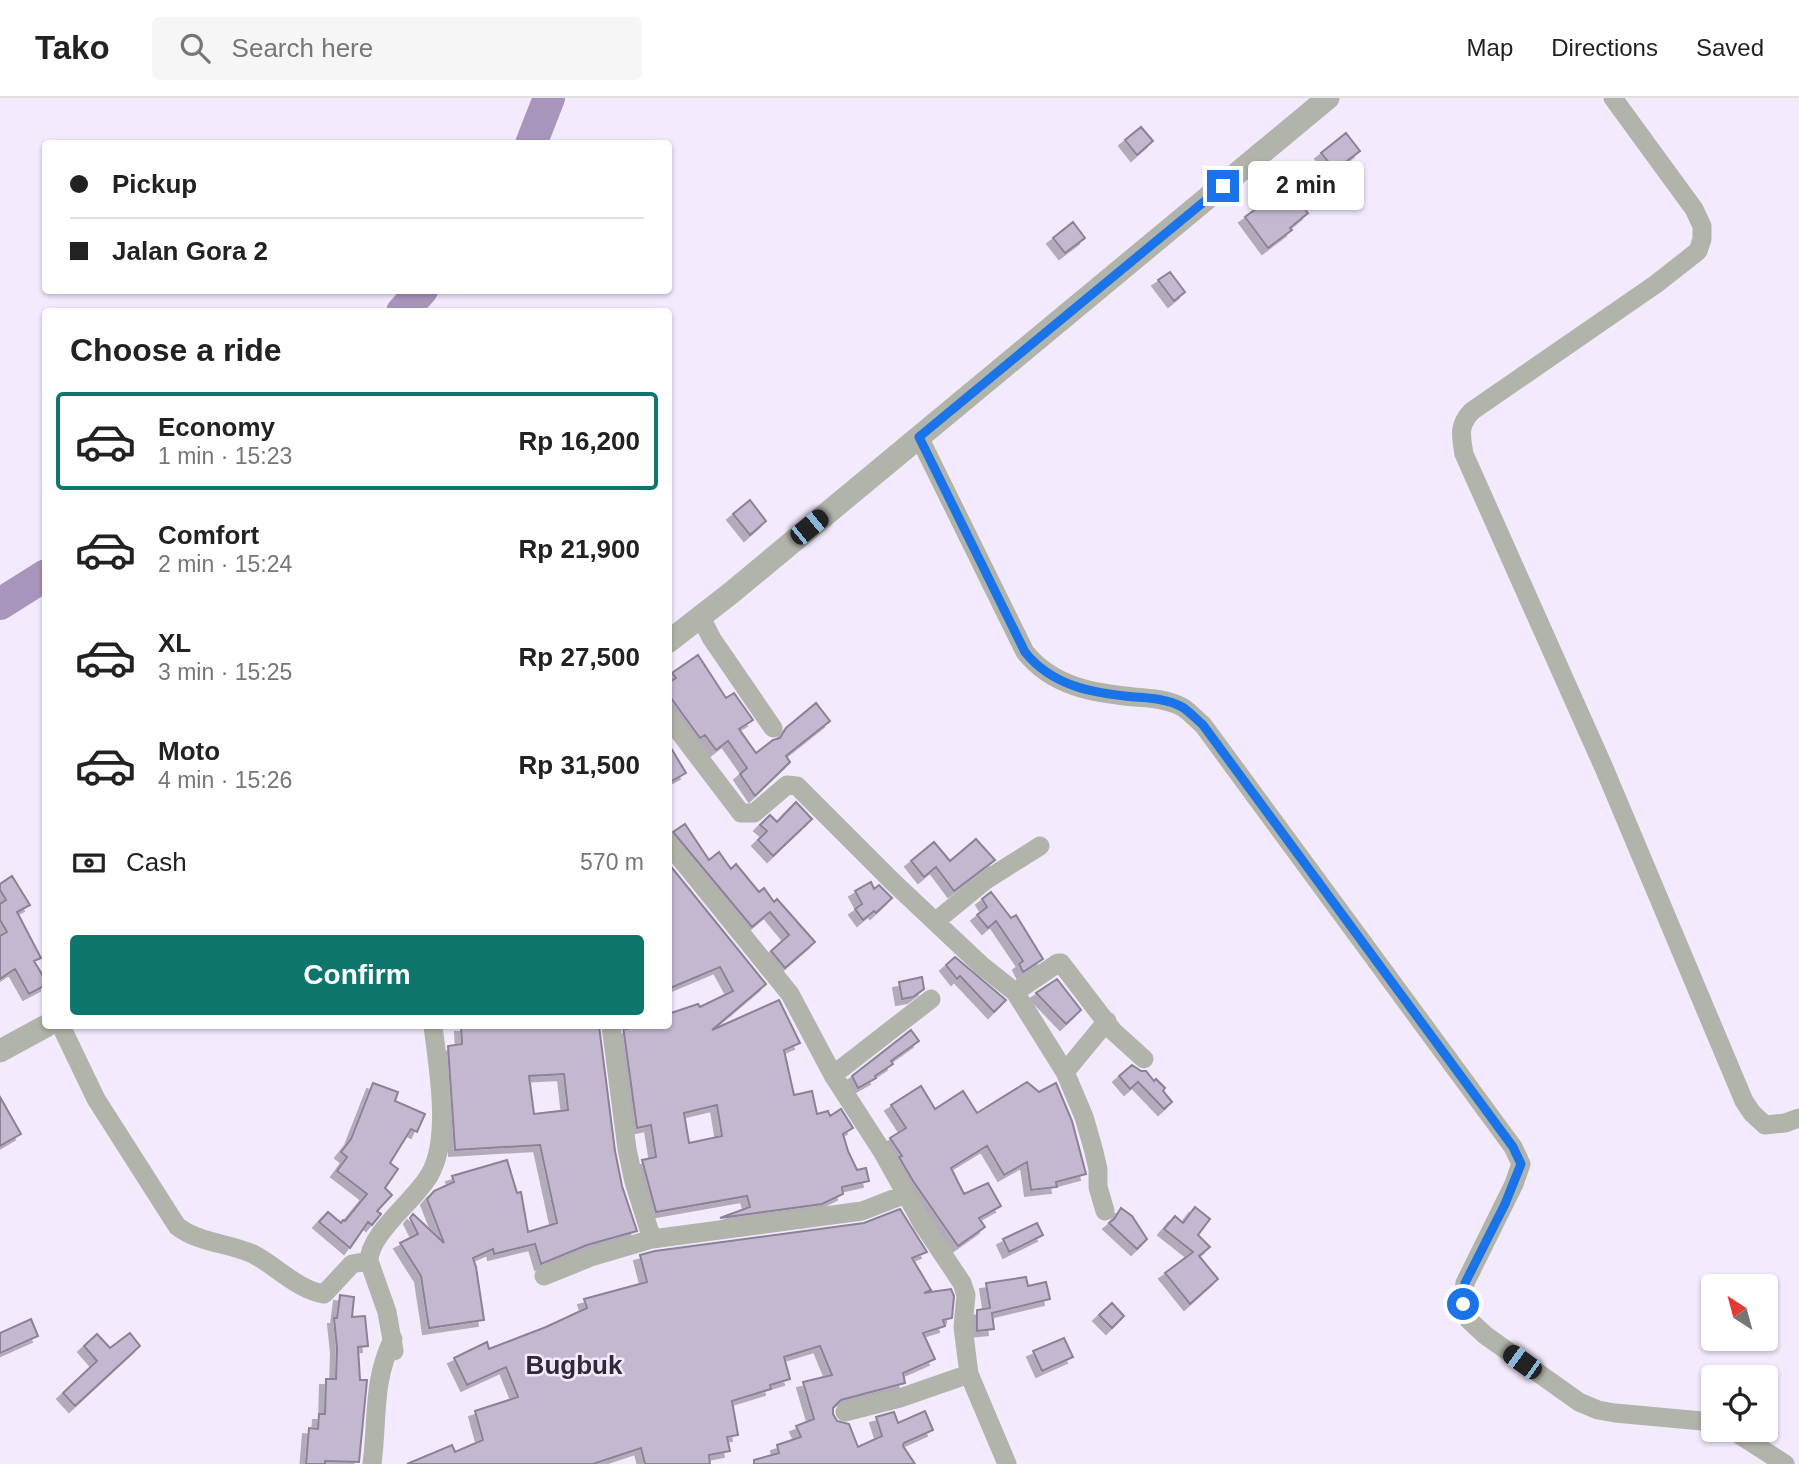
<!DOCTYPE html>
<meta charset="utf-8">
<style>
body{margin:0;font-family:Arial,sans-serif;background:#f6f6f6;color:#222;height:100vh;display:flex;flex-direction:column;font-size:26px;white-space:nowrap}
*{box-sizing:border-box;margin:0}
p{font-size:23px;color:#767676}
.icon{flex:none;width:38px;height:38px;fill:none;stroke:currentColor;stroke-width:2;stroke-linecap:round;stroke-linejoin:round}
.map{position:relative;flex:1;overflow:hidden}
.side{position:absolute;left:42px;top:210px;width:630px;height:721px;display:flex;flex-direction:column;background:#fff;border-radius:7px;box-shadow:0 2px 5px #0004}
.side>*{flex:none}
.hud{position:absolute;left:42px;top:42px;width:630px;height:154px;border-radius:7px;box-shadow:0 2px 5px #0004;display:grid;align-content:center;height:154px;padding:0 28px;background:#fff}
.needle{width:46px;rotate:324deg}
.buttons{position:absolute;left:1701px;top:1176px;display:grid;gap:14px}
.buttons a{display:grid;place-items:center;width:77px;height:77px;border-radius:7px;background:#fff;box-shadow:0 2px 5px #0004;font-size:35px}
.end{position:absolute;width:32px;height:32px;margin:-16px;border:9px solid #1a73e8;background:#fff;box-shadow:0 0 0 4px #fff}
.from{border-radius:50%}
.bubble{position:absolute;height:49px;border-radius:7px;background:#fff;box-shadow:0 2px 5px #0004;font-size:23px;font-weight:700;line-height:49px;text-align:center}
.car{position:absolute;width:21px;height:42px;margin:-21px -10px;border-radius:9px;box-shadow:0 0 5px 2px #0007;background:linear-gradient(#222 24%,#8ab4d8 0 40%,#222 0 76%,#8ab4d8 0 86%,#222 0)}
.hud b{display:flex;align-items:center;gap:24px;height:66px;font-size:26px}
.hud b+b{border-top:2px solid #e0e0e0}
.hud i{width:18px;height:18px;background:#222}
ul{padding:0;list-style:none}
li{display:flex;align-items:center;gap:21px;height:98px;margin:0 14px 10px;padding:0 14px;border:4px solid transparent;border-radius:7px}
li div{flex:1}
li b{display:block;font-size:26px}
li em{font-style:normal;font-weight:700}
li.current{border-color:#0f766e}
li>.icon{width:63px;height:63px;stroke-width:1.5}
h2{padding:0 28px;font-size:32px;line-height:84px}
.pay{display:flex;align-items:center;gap:18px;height:77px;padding:0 28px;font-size:26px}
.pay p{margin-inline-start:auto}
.button{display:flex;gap:14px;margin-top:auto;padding:14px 28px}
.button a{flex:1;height:80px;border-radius:7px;background:#0f766e;color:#fff;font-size:28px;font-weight:700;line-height:80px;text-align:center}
header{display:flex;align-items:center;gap:42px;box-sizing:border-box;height:98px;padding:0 35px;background:#fff;border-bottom:2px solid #e0e0e0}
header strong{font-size:33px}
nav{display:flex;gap:38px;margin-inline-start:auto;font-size:24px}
.search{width:490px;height:63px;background:#f6f6f6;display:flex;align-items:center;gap:18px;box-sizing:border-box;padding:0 24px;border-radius:7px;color:#767676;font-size:26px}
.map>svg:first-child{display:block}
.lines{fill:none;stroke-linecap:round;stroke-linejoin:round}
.river{stroke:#a895bb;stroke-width:32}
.building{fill:#c3b8cf;stroke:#8c8196;stroke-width:2;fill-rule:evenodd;filter:url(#shadow)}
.minor{stroke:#b0b4aa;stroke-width:19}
.tertiary{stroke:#b0b4aa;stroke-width:23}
.route{stroke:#1a73e8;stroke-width:9}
.labels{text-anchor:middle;stroke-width:5;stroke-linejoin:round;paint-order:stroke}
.quarter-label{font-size:26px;font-weight:bold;fill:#31283a;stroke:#f3eafd}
</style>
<header>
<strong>Tako</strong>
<div class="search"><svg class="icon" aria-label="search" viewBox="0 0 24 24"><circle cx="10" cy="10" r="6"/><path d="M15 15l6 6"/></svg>Search here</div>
<nav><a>Map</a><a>Directions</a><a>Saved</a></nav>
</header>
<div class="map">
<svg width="1799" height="1366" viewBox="0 0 1799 1366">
<defs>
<filter id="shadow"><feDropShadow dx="-6" dy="6" stdDeviation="0" flood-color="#0004"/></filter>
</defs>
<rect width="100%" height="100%" fill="#f3eafd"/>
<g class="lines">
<path class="river" d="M531,46L549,0
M402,214L422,192
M0,506L46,477"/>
</g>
<path class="building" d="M1141,29L1153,43L1137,57L1125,42Z
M1346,35L1360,53L1335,72L1321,55Z
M1284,90L1286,93L1289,91L1308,115L1290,130L1292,132L1268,150L1245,119Z
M1073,124L1085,140L1065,155L1053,140Z
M1170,174L1185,194L1174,203L1158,182Z
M750,402L766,423L750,437L733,416Z
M698,557L726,600L734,595L753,622L739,631L756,655L773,642L780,640L786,630L816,605L830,623L786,658L790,664L755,698L740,676L747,670L728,643L716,652L705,637L700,640L668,596V585L676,580L672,575Z
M668,645L686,675L668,685Z
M796,704L812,721L773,758L758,742L767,733L760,727L770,717L777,724Z
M685,726L709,762L719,754L731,771L736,766L759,794L764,790L774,804L777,801L815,844L785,870L771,853L789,837L770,814L752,829L673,734Z
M976,741L995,762L954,793L936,769L924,779L911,763L934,744L950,763Z
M668,765L766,886L712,932L779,902L800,945L784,952L794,997L812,993L817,1016L828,1013L830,1018L841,1011L853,1030L843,1036L848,1053L857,1072L866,1070L869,1083L842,1089L843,1096L822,1106L720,1120L750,1109L747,1098L656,1114L642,1062L656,1059L651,1027L637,1030L623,928L626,931L635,928H668V916L698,906L700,909L733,893L720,869L668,891ZM717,1007L722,1038L689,1045L684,1015Z
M12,778L30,807L17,814L41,860L34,863L46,883V887L29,896L15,871L0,881V838L7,834L0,822V806L6,802L0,792V786Z
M871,784L874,791L879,787L892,800L876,815L874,813L863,822L855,811L862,806L855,793Z
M991,794L1011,820L1016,817L1043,861L1023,874L1019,866L1023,863L996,823L988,830L977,817L987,809L982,801Z
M955,859L1006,902L994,914L960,878L957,881L946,867Z
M922,879L924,891L913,899L902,901L899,884Z
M1057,881L1081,912L1066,926L1036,895Z
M461,928H599L615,1053L622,1088L637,1133L587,1147L541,1166L535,1146L494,1156L493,1151L473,1160L476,1169L484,1222L429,1230L421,1178L400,1145L418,1136L410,1120L413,1116L444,1145L427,1101L434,1093L454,1084L452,1078L507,1062L517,1095L521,1094L528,1134L557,1125L540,1047L455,1052L448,948L462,946ZM564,976L568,1012L534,1016L529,978Z
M911,932L919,943L891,963L893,966L875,978L876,980L858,990L852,978Z
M1132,967L1141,973H1146L1154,983L1156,981L1165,990L1163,993L1172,1004L1164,1011L1138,984L1130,991L1119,978Z
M1027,984L1039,994L1056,985L1072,1023L1086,1076L1056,1084L1057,1089L1031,1092L1027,1064L1004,1077L987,1048L951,1070L964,1096L988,1085L1001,1108L979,1120L985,1129L958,1148L913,1083L899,1059L902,1058L890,1040L906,1030L891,1007L921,988L935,1011L963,993L977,1015Z
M373,985L398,994L395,1003L425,1016L417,1034L411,1031L390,1065L398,1071L385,1090L392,1097L377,1113L381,1116L372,1127L368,1124L350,1150L319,1124L328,1114L341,1125L343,1122L345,1123L367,1096L337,1073L347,1059L341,1054L351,1041Z
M0,999L21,1036L0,1048Z
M1195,1109L1210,1121L1198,1137L1210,1149L1199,1158L1218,1181L1190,1206L1165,1175L1193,1154L1164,1131L1175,1118L1183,1125Z
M1121,1110L1132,1118L1147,1141L1137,1151L1109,1125L1114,1121Z
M900,1111L927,1154L912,1160L931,1192L924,1195L951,1191L954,1198L952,1220L943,1222L945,1228L923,1235L935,1261L903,1275L905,1285L841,1302L833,1310V1316L837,1323L849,1326L858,1349L882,1338L876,1319L894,1314L898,1325L925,1313L933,1332L904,1345L903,1348L915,1366H754V1362L779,1355L777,1347L801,1339L796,1328L814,1321L803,1284L832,1277L820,1248L784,1259L790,1281L770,1287L771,1291L732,1303L738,1337L727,1339L730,1353L709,1357L710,1366H645L641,1350L593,1366H407L452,1347L455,1354L483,1342L475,1313L518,1299L506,1269L467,1287L454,1260L487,1244L489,1251L546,1229L587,1210L584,1201L647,1184L640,1157L655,1153L864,1125Z
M1037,1125L1043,1137L1009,1154L1003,1141Z
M1026,1179L1028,1188L1046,1184L1050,1201L992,1215L994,1231L977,1233V1212L990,1210L986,1185Z
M340,1197L354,1199L352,1219L365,1218L368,1248L358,1249L360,1282H367L359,1364L325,1363V1366H306L309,1330L318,1331L319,1316H325L326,1281H336L337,1250L334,1220H337Z
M1112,1205L1124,1218L1112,1230L1099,1217Z
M31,1221L38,1238L0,1255V1235Z
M130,1235L140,1248L75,1308L63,1295L97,1263L84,1248L97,1236L110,1250Z
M1064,1240L1073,1259L1042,1273L1033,1253Z"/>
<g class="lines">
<path class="minor" d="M1613,0L1694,111L1702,128V141L1698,153L1656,186L1472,313C1458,327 1461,338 1464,356L1604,670L1744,1003L1752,1015L1765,1027L1785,1025L1799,1020
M919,339L1025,554C1052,588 1092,595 1134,599C1149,600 1168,601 1182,609C1189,613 1196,621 1203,627L1513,1049L1521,1066L1514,1086L1465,1185L1463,1206L1469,1222L1485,1237L1579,1304L1598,1312L1615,1315L1713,1324
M700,518L712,541L773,630
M668,619L741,715H754L787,687L797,688L893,784L981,867L1015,894L1065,974L1084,1019L1093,1050L1098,1071V1089L1105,1113
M668,745L790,896L833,977L882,1053L922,1125L962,1185L966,1197L963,1229L969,1276L1007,1366
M936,823L986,782L1040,748
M1015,894L1058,865H1061L1113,933L1144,961
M61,928L96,1001L177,1128C198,1145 229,1145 253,1156C276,1168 298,1192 324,1196L352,1166L369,1163C369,1135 417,1101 430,1076C451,1039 438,969 433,928
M611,928L627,1051L634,1084L652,1141
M1065,974L1107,923
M833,977L931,901
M369,1163L387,1214L394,1253
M544,1178L591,1159L652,1141L862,1113L906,1096
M845,1314L900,1300L969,1276
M1732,1332L1785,1366
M372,1366C378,1320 372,1284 393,1241"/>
<path class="tertiary" d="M668,544L731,495L1328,0
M0,953L46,928"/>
</g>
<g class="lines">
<path class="route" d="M1223,88L919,339L1025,554C1052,588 1092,595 1134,599C1149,600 1168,601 1182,609C1189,613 1196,621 1203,627L1513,1049L1521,1066L1505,1106L1465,1185L1463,1206"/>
</g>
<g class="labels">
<g class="quarter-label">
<text x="574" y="1276">Bugbuk</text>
</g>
</g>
</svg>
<div class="buttons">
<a><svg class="needle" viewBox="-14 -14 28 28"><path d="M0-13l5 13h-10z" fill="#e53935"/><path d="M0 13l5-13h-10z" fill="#767676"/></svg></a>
<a><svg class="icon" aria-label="locate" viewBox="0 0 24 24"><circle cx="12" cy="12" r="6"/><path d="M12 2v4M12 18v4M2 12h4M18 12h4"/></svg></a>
</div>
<i class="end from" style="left:1463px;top:1206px"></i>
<i class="end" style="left:1223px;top:88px"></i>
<div class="bubble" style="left:1248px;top:63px;width:116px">2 min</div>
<i class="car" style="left:809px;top:429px;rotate:51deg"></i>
<i class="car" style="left:1522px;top:1264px;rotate:306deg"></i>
<div class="hud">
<b><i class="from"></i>Pickup</b>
<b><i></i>Jalan Gora 2</b>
</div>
<section class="side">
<h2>Choose a ride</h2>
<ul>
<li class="current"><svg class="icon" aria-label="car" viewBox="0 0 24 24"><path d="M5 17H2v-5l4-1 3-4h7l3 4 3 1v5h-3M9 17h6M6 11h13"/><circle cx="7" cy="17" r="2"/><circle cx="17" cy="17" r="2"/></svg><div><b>Economy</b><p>1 min · 15:23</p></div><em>Rp 16,200</em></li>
<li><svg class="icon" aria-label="car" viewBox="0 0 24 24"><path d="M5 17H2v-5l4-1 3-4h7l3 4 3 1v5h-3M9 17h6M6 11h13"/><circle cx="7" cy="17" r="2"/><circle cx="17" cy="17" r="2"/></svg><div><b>Comfort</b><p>2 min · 15:24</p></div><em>Rp 21,900</em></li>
<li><svg class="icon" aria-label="car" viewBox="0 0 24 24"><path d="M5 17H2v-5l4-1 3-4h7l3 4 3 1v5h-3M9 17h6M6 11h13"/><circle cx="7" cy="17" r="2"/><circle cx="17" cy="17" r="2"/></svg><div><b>XL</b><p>3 min · 15:25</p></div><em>Rp 27,500</em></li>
<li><svg class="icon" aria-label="car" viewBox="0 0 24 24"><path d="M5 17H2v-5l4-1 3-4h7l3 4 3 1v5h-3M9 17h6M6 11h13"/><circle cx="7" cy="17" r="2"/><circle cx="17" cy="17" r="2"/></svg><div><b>Moto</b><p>4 min · 15:26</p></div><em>Rp 31,500</em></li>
</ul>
<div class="pay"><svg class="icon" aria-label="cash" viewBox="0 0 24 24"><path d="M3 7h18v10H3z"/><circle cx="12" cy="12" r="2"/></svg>Cash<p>570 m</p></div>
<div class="button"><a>Confirm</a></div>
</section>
</div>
